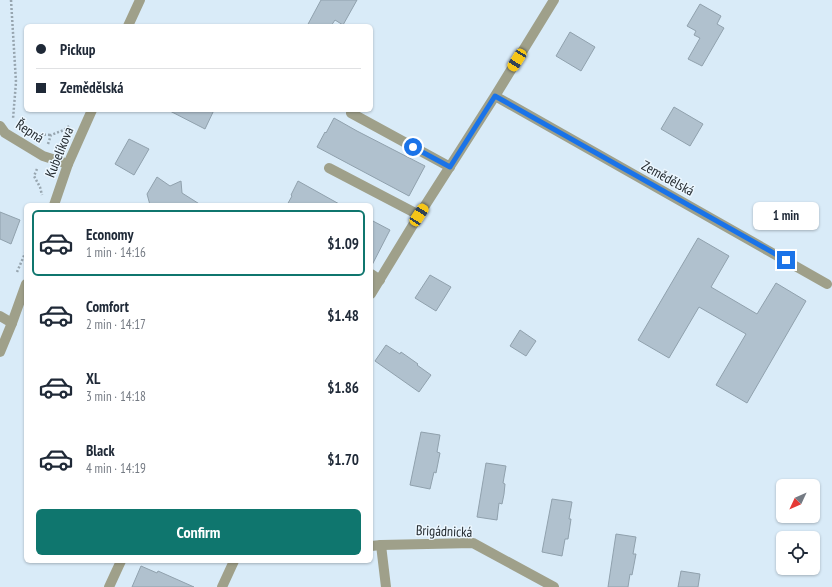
<!DOCTYPE html>
<meta charset="utf-8">
<style>
body{margin:0;font-family:"PT Sans Narrow",sans-serif;background:#f2f2f3;color:#1f2937;height:100vh;display:flex;flex-direction:column;font-size:15px;white-space:nowrap}
*{box-sizing:border-box;margin:0}
p{font-size:13px;color:#747a83}
.icon{flex:none;width:22px;height:22px;fill:none;stroke:currentColor;stroke-width:2;stroke-linecap:round;stroke-linejoin:round}
.map{position:relative;flex:1;overflow:hidden}
.sheet{position:absolute;left:24px;top:203px;width:349px;height:360px;display:flex;flex-direction:column;background:#fff;border-radius:6px;box-shadow:0 1px 3px #0004}
.sheet>*{flex:none}
.guide{position:absolute;left:24px;top:24px;width:349px;height:88px;border-radius:6px;box-shadow:0 1px 3px #0004;display:grid;align-content:center;height:88px;padding:0 12px;background:#fff}
.needle{width:26px;rotate:226deg}
.fabs{position:absolute;left:776px;top:479px;display:grid;gap:8px}
.fabs a{display:grid;place-items:center;width:44px;height:44px;border-radius:6px;background:#fff;box-shadow:0 1px 3px #0004;font-size:20px}
.end{position:absolute;width:18px;height:18px;margin:-9px;border:5px solid #1a73e8;background:#fff;box-shadow:0 0 0 2px #fff}
.from{border-radius:50%}
.bubble{position:absolute;height:28px;border-radius:6px;background:#fff;box-shadow:0 1px 3px #0004;font-size:13px;font-weight:600;line-height:28px;text-align:center}
.car{position:absolute;width:12px;height:24px;margin:-12px -6px;border-radius:5px;box-shadow:0 0 3px 1px #0007;background:linear-gradient(#f5c518 24%,#345 0 40%,#f5c518 0 76%,#345 0 86%,#f5c518 0)}
.guide b{display:flex;align-items:center;gap:14px;height:38px;font-size:15px}
.guide b+b{border-top:1px solid #e0e1e3}
.guide i{width:10px;height:10px;background:#1f2937}
ul{padding:7px 0 0;list-style:none}
li{display:flex;align-items:center;gap:12px;height:66px;margin:0 8px 6px;padding:0 4px;border:2px solid transparent;border-radius:6px}
li div{flex:1}
li b{display:block;font-size:15px}
li em{font-style:normal;font-weight:600}
li.selected{border-color:#0f766e}
li>.icon{width:36px;height:36px;stroke-width:1.5}
.action{display:flex;gap:8px;margin-top:auto;padding:8px 12px}
.action a{flex:1;height:46px;border-radius:6px;background:#0f766e;color:#fff;font-size:16px;font-weight:600;line-height:46px;text-align:center}
.map>svg:first-child{display:block}
.building{fill:#b0c1ce;stroke:#90a1ad}
.lines{fill:none;stroke-linecap:round;stroke-linejoin:round}
.path{stroke:#97a5af;stroke-width:2.5;stroke-dasharray:2 2;stroke-linecap:butt}
.service{stroke:#9fa08a;stroke-width:10}
.minor{stroke:#9fa08a;stroke-width:10}
.tertiary{stroke:#9fa08a;stroke-width:10}
.route{stroke:#1a73e8;stroke-width:5}
.labels{text-anchor:middle;stroke-width:3;stroke-linejoin:round;paint-order:stroke}
.street-label{font-size:14px;fill:#22292e;stroke:#ecf7ff}
</style>
<div class="map">
<svg width="832" height="587" viewBox="0 0 832 587">
<rect width="100%" height="100%" fill="#d9ebf8"/>
<path class="building" d="M321,0H357L343,25L335,20L331,26H307Z
M700,4L721,16L717,24L724,28L702,66L688,59L700,38L694,35L696,31L687,26Z
M570,32L595,47L581,71L556,56Z
M674,107L703,124L690,146L661,129Z
M168,110H214L205,129Z
M334,118L357,131L425,166L409,196L317,147L325,132L326,133Z
M129,139L149,149L134,175L115,164Z
M157,177L170,186L181,181L182,193L201,205H150L147,194Z
M298,181L341,205H287L292,196L291,195Z
M0,212L20,220L11,244L0,239Z
M371,220L390,230L371,267Z
M698,238L729,256L711,287L757,314L776,283L806,301L747,403L716,385L746,334L699,307L669,358L638,340Z
M430,275L451,287L436,311L415,298Z
M520,330L536,341L526,356L510,346Z
M386,345L400,354L401,352L418,364L417,365L431,375L419,392L375,361Z
M421,432L440,435L437,452L440,453L436,473L434,472L430,489L410,485Z
M486,463L506,466L503,483L505,484L504,494L502,504L499,503L497,520L477,517Z
M552,499L572,502L569,519H571L568,539H565L562,556L542,552Z
M616,534L636,537L633,554H636L632,575L630,574L628,587H608Z
M141,566L157,573L158,571L194,587H132Z
M681,571L700,574L698,587H678Z"/>
<g class="lines">
<path class="path" d="M11,0L16,82L13,119
M36,134L51,135
M48,144L51,135L64,130L69,126
M37,169L34,176L40,187L42,195
M17,272L26,251"/>
<path class="service" d="M351,113L450,167
M329,168L419,215
M371,274L380,280
M381,545L386,587"/>
<path class="minor" d="M495,96L827,284
M0,126L5,133L43,156L68,164
M371,294L419,215L495,96L554,0
M0,316L12,323
M371,546L381,545L473,543L554,587
M109,587L121,561
M222,587L234,561"/>
<path class="tertiary" d="M128,26L140,0
M54,205L68,164L92,110
M0,352L12,323L26,284"/>
</g>
<g class="lines">
<path class="route" d="M413,147L450,167L495,96L786,260"/>
</g>
<g class="labels">
<g class="street-label">
<text transform="translate(30 131) rotate(33)" y="5">Řepná</text>
<text transform="translate(59 152) rotate(-68)" y="5">Kubelíkova</text>
<text transform="translate(668 178) rotate(29)" y="5">Zemědělská</text>
<text transform="translate(444 531) rotate(2)" y="5">Brigádnická</text>
</g>
</g>
</svg>
<div class="fabs">
<a><svg class="needle" viewBox="-14 -14 28 28"><path d="M0-13l5 13h-10z" fill="#e53935"/><path d="M0 13l5-13h-10z" fill="#747a83"/></svg></a>
<a><svg class="icon" aria-label="locate" viewBox="0 0 24 24"><circle cx="12" cy="12" r="6"/><path d="M12 2v4M12 18v4M2 12h4M18 12h4"/></svg></a>
</div>
<i class="end from" style="left:413px;top:147px"></i>
<i class="end" style="left:786px;top:260px"></i>
<div class="bubble" style="left:753px;top:202px;width:66px">1 min</div>
<i class="car" style="left:517px;top:60px;rotate:212deg"></i>
<i class="car" style="left:419px;top:215px;rotate:33deg"></i>
<div class="guide">
<b><i class="from"></i>Pickup</b>
<b><i></i>Zemědělská</b>
</div>
<section class="sheet">
<ul>
<li class="selected"><svg class="icon" aria-label="car" viewBox="0 0 24 24"><path d="M5 17H2v-5l4-1 3-4h7l3 4 3 1v5h-3M9 17h6M6 11h13"/><circle cx="7" cy="17" r="2"/><circle cx="17" cy="17" r="2"/></svg><div><b>Economy</b><p>1 min · 14:16</p></div><em>$1.09</em></li>
<li><svg class="icon" aria-label="car" viewBox="0 0 24 24"><path d="M5 17H2v-5l4-1 3-4h7l3 4 3 1v5h-3M9 17h6M6 11h13"/><circle cx="7" cy="17" r="2"/><circle cx="17" cy="17" r="2"/></svg><div><b>Comfort</b><p>2 min · 14:17</p></div><em>$1.48</em></li>
<li><svg class="icon" aria-label="car" viewBox="0 0 24 24"><path d="M5 17H2v-5l4-1 3-4h7l3 4 3 1v5h-3M9 17h6M6 11h13"/><circle cx="7" cy="17" r="2"/><circle cx="17" cy="17" r="2"/></svg><div><b>XL</b><p>3 min · 14:18</p></div><em>$1.86</em></li>
<li><svg class="icon" aria-label="car" viewBox="0 0 24 24"><path d="M5 17H2v-5l4-1 3-4h7l3 4 3 1v5h-3M9 17h6M6 11h13"/><circle cx="7" cy="17" r="2"/><circle cx="17" cy="17" r="2"/></svg><div><b>Black</b><p>4 min · 14:19</p></div><em>$1.70</em></li>
</ul>
<div class="action"><a>Confirm</a></div>
</section>
</div>
